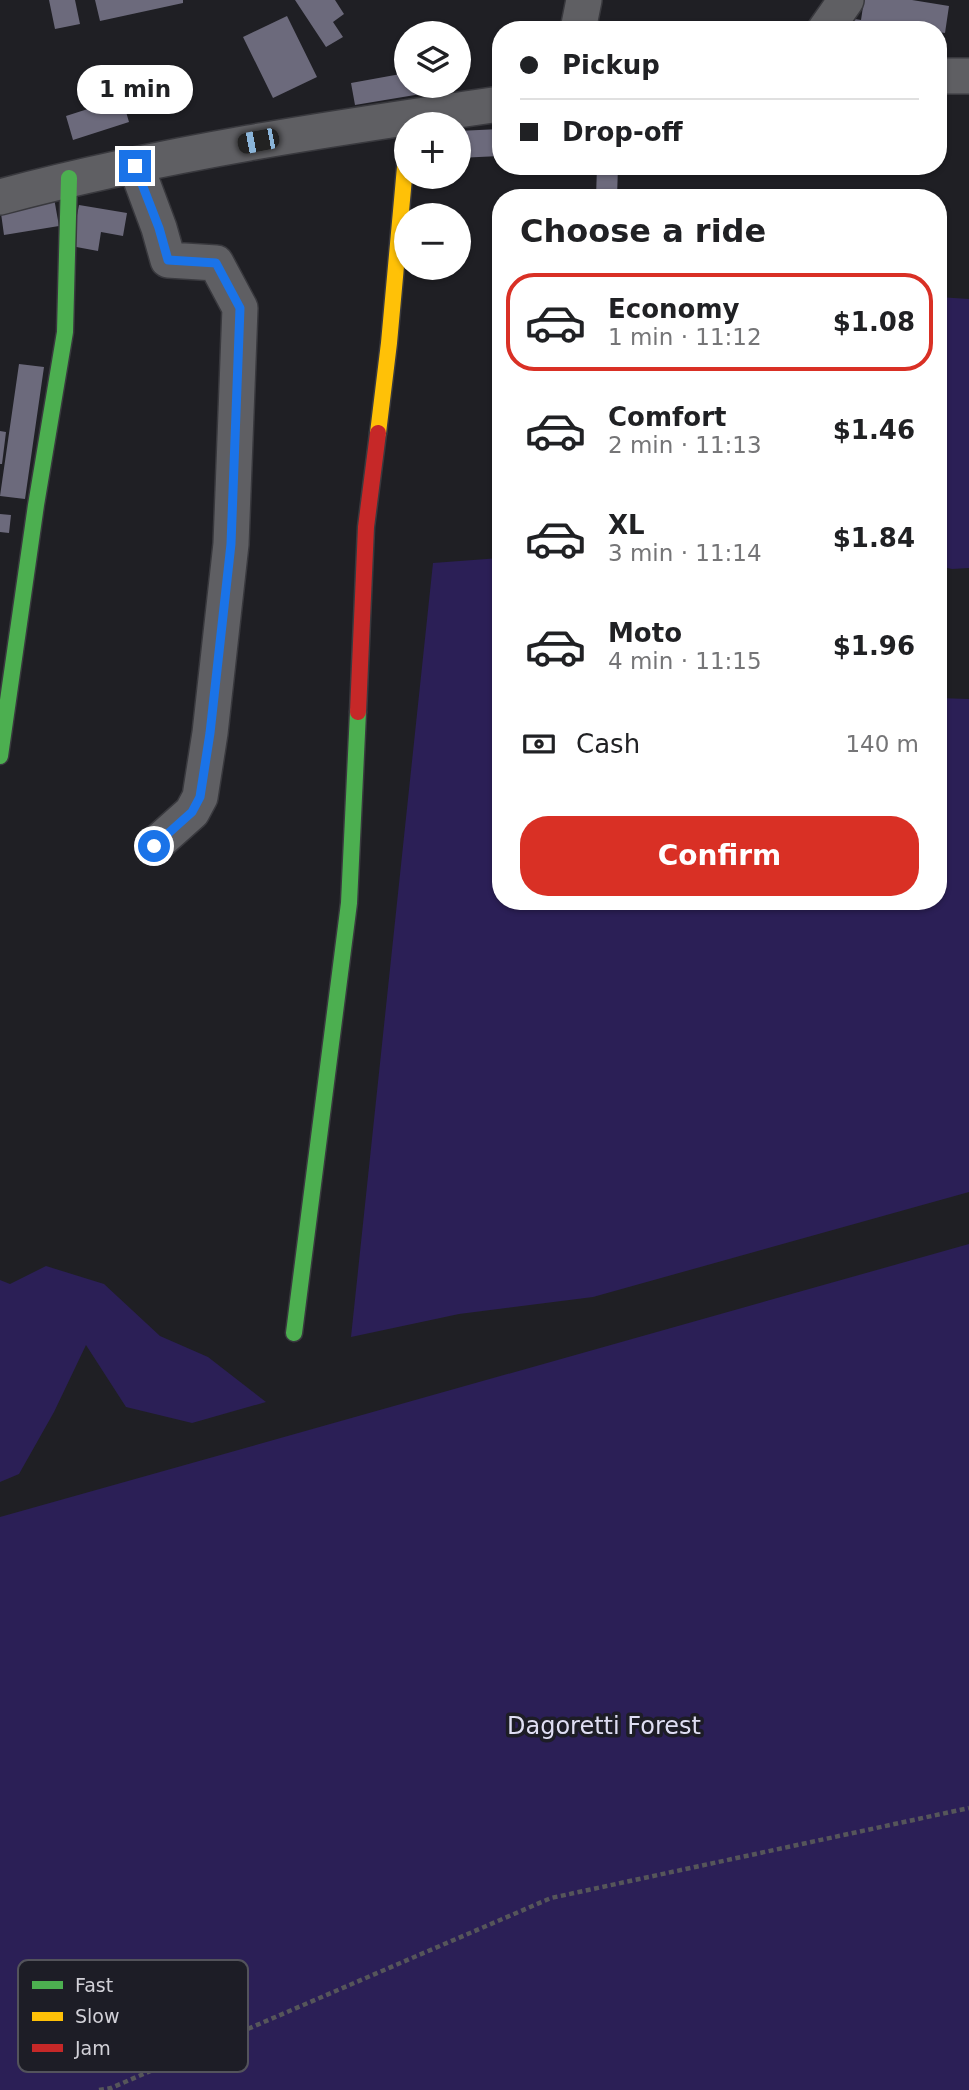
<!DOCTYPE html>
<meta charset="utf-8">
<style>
body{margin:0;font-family:"DejaVu Sans",sans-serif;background:#f2f2f2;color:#202124;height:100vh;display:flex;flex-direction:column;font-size:26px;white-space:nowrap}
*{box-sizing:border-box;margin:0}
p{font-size:23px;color:#757577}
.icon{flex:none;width:38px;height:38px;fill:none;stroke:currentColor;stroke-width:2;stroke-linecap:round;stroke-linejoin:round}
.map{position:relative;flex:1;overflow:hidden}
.drawer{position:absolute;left:492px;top:189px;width:455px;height:721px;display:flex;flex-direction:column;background:#fff;border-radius:28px;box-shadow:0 2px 5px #0004}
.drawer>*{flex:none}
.hud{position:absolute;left:492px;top:21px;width:455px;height:154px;border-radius:28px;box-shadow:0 2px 5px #0004;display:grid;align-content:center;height:154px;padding:0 28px;background:#fff}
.tools{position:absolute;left:394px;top:21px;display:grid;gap:14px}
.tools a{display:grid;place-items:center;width:77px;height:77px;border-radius:50%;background:#fff;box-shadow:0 2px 5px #0004;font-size:35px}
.end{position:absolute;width:32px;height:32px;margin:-16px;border:9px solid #1a73e8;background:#fff;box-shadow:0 0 0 4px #fff}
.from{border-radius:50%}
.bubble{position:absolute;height:49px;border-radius:24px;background:#fff;box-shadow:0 2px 5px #0004;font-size:23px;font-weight:700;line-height:49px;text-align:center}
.car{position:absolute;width:21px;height:42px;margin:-21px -10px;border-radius:9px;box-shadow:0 0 5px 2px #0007;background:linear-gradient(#222 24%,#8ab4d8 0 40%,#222 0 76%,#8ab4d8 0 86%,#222 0)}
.hud b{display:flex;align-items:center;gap:24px;height:66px;font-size:26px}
.hud b+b{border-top:2px solid #e0e0e0}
.hud i{width:18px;height:18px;background:#202124}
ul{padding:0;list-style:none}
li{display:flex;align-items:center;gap:21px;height:98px;margin:0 14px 10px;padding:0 14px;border:4px solid transparent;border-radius:28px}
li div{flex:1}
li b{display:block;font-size:26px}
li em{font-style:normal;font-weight:700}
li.selected{border-color:#d93025}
li>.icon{width:63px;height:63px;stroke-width:1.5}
h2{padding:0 28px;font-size:32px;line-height:84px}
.pay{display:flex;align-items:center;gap:18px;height:77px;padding:0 28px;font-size:26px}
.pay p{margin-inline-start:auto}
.primary-button{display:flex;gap:14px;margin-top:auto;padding:14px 28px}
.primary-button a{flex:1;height:80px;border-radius:28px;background:#d93025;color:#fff;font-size:28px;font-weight:700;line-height:80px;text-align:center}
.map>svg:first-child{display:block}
.green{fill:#2b1f56}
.building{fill:#6c6a7c}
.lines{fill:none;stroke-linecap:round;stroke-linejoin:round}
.street-casing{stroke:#39393e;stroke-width:38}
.fast-casing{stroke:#39393e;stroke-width:19}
.slow-casing{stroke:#39393e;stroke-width:19}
.jam-casing{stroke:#39393e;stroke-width:19}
.path{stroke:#56565a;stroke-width:4.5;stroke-dasharray:5 3.5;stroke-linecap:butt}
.street{stroke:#5f5f63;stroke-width:35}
.fast{stroke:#4caf50;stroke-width:16}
.slow{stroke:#ffc107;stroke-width:16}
.jam{stroke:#c62828;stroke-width:16}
.route{stroke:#1a73e8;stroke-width:9}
.labels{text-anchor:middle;stroke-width:7;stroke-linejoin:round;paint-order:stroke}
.park-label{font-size:24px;fill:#dfdef3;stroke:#1d1d26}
.key{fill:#1d1d26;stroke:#53535b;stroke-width:2}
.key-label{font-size:19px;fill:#d2d1d8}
</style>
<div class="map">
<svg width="969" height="2090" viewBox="0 0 969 2090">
<rect width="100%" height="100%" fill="#1f1f24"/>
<path class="green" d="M938,297L969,299V568L952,569L938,566Z
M500,558V901H938V698L969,699V1192L593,1297L459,1314L351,1337L433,563Z
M969,1244V2090H0V1517Z
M46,1266L104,1284L160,1336L208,1357L266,1402L192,1423L126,1407L86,1345L54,1412L19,1474L0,1482V1280L10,1284Z"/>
<path class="building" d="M49,0H75L80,24L55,29Z
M95,0H183V3L100,21Z
M295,0H335L344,14L333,22L343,37L326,47Z
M864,0H912L949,6L945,33L891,24L890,30H846L848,18L861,20Z
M287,16L317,77L273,98L243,37Z
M406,73V86H432L433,92L355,105L351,83Z
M122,98L129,122L73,140L66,116Z
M500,129V156L458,158V131Z
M597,166H618L617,198H596Z
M54,198L59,226L4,235L0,206Z
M79,205L127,213L123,236L101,232L98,251L71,246Z
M19,364L44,367L25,499L0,496Z
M0,431L6,432L2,464H0Z
M0,514L11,515L9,533L0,532Z"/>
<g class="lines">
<g class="street-casing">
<path id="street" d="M578,30L584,0
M825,30L846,0
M938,76H969
M136,166L159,228L168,260L216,263L240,308L231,544L210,733L200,797L192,812L154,846
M0,197C164,153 333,128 500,104"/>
</g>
<g class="fast-casing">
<path id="fast" d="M0,756L36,505L65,332L69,178
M294,1333L349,903L358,712"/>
</g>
<g class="slow-casing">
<path id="slow" d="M378,433L389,343L406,156"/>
</g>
<g class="jam-casing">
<path id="jam" d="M358,712L366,527L378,433"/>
</g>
<path class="path" d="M99,2090L111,2088L551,1898L969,1808"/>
<use href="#street" class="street"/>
<use href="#fast" class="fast"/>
<use href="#slow" class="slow"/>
<use href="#jam" class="jam"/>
</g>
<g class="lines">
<path class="route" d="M135,166L159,228L168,260L216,263L240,308L231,544L210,733L200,797L192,812L154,846"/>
</g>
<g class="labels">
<g class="park-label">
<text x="604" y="1734">Dagoretti Forest</text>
</g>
</g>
<rect x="18" y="1960" width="230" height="112" rx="10" class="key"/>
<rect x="32" y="1981" width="31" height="8" fill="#4caf50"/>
<rect x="32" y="2012" width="31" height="9" fill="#ffc107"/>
<rect x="32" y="2044" width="31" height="8" fill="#c62828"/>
<g class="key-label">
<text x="75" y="1992">Fast</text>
<text x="75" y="2023">Slow</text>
<text x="75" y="2055">Jam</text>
</g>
</svg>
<div class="tools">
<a><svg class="icon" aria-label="layers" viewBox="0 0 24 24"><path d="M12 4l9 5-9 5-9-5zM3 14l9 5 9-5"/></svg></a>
<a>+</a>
<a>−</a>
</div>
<i class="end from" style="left:154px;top:846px"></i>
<i class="end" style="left:135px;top:166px"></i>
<div class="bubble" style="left:77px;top:65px;width:116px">1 min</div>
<i class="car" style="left:258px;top:141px;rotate:259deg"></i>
<div class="hud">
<b><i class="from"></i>Pickup</b>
<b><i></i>Drop-off</b>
</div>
<section class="drawer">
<h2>Choose a ride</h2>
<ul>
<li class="selected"><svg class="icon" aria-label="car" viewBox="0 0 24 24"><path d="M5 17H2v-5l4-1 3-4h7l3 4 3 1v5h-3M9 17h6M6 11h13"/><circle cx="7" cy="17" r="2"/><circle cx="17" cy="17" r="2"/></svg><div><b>Economy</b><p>1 min · 11:12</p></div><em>$1.08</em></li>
<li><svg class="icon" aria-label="car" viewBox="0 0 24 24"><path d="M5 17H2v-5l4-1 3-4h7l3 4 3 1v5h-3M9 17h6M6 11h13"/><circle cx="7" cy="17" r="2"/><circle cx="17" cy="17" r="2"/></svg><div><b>Comfort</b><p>2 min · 11:13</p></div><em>$1.46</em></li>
<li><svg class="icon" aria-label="car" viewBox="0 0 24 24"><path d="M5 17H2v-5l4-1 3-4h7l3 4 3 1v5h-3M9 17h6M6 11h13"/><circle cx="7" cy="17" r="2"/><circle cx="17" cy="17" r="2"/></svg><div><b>XL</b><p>3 min · 11:14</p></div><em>$1.84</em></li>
<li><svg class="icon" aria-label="car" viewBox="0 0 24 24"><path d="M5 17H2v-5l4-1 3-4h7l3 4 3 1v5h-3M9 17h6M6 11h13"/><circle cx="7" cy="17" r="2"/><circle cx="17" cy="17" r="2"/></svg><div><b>Moto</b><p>4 min · 11:15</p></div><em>$1.96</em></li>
</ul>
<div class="pay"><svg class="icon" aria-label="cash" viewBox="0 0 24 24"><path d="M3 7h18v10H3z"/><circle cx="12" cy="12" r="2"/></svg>Cash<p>140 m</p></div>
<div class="primary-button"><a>Confirm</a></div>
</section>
</div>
